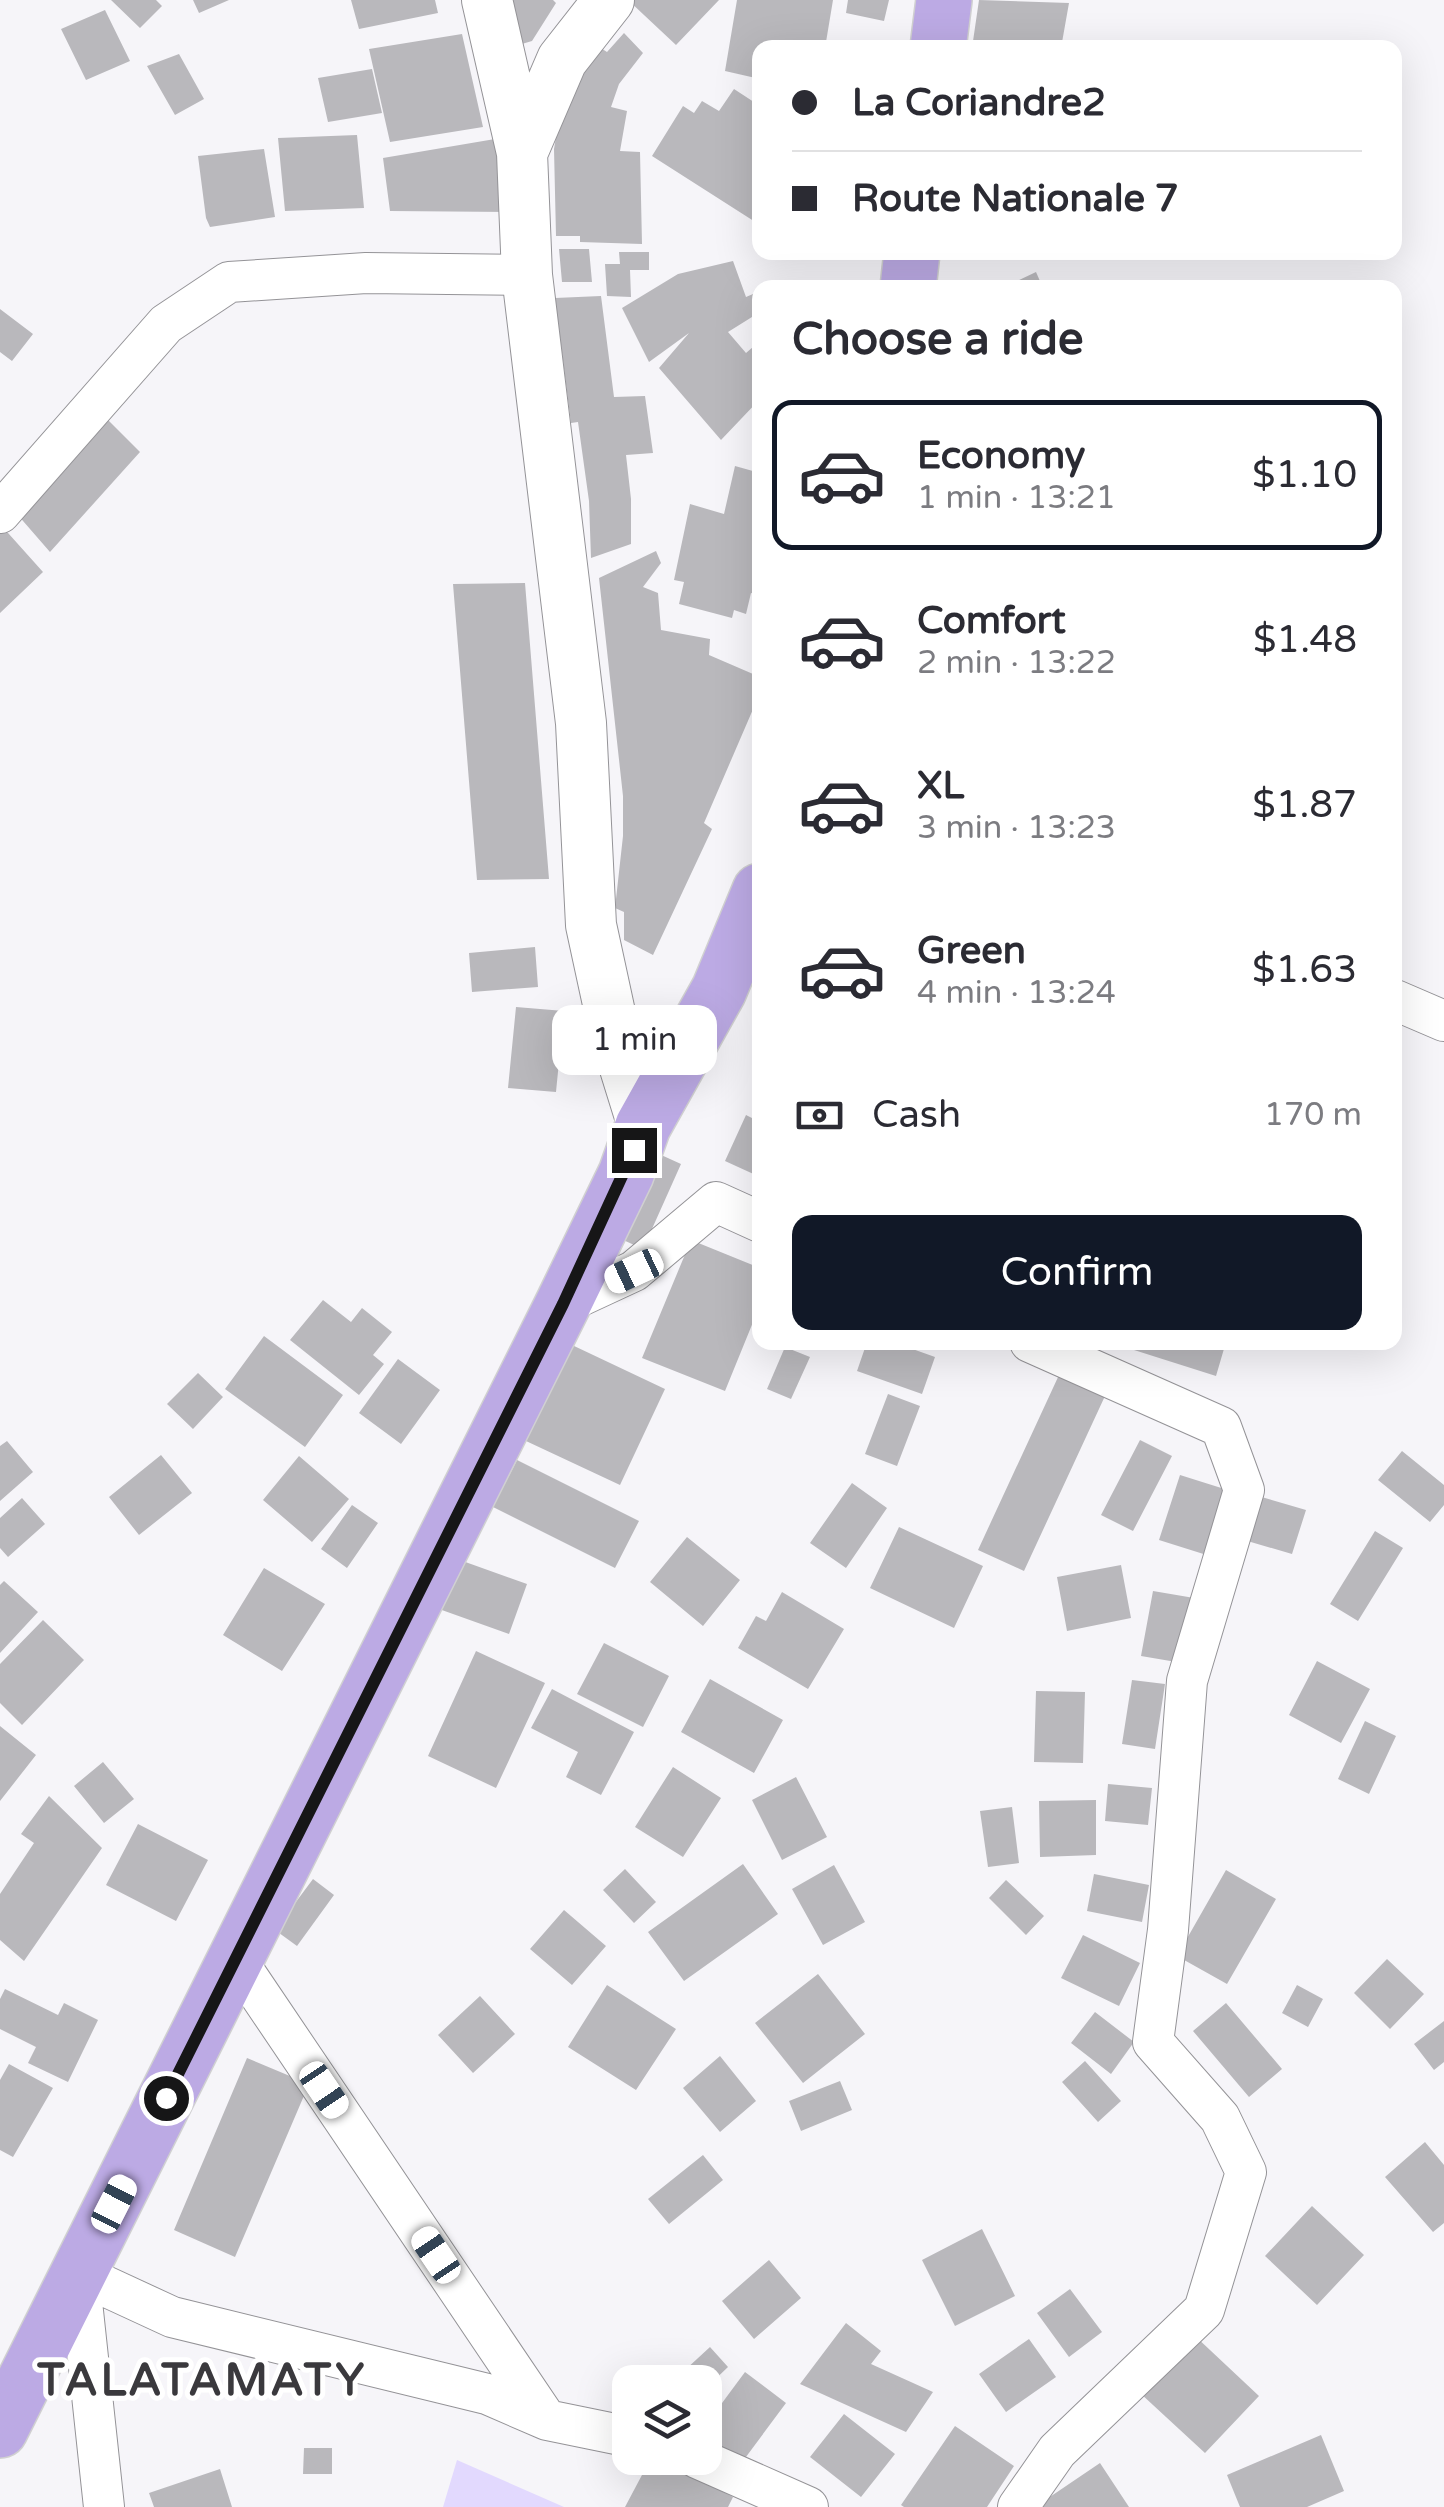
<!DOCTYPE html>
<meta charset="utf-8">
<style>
body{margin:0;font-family:"Varela Round",sans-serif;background:#f2f2f3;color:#2b2b33;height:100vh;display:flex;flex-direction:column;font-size:38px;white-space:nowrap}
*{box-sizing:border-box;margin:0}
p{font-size:32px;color:#7c7c81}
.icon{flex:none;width:55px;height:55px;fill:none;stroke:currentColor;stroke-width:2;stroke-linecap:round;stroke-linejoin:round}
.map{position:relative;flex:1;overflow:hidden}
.drawer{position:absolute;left:752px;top:280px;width:650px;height:1070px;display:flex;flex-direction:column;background:#fff;border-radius:20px;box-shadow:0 10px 40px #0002}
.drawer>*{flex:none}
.hud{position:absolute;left:752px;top:40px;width:650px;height:220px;border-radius:20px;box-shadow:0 10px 40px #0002;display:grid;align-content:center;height:220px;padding:0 40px;background:#fff}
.fabs{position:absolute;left:612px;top:2365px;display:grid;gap:20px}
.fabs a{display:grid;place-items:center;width:110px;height:110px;border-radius:20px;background:#fff;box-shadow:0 10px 40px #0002;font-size:50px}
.end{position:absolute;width:45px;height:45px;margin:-22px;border:12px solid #161617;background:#fff;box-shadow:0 0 0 5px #fff}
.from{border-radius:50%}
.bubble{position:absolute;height:70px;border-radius:20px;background:#fff;box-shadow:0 10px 40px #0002;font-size:32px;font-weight:600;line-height:70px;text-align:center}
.car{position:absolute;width:30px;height:60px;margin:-30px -15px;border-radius:12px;box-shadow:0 0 8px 2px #0007;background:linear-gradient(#fff 24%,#345 0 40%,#fff 0 76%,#345 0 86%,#fff 0)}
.hud b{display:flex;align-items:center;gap:35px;height:95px;font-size:38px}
.hud b+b{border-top:2px solid #e1e1e2}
.hud i{width:25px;height:25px;background:#2b2b33}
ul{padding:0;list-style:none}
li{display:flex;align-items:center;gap:30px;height:150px;margin:0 20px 15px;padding:0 20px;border:5px solid transparent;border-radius:20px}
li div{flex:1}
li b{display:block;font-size:38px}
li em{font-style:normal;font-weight:600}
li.current{border-color:#111827}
li>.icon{width:90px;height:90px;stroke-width:1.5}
h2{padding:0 40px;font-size:45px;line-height:120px}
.pay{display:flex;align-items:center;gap:25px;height:110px;padding:0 40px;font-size:38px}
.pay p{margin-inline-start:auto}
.action{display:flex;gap:20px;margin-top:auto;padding:20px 40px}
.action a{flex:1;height:115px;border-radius:20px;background:#111827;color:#fff;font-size:40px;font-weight:600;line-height:115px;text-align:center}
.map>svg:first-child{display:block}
.green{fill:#e2d9fe}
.building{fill:#b9b8bc}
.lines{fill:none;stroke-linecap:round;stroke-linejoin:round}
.minor-casing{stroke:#949397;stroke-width:42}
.tertiary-casing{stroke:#949397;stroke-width:52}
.primary-casing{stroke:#d0d0d1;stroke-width:58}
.minor{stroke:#fff;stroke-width:40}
.tertiary{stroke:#fff;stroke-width:50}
.primary{stroke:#bcaae4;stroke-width:55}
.route{stroke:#161617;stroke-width:12}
.labels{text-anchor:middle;stroke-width:10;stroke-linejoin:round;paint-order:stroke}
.district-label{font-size:45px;font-weight:bold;letter-spacing:2.5px;fill:#3a393d;stroke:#fff}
</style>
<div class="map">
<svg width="1444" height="2507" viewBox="0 0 1444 2507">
<rect width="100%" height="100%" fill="#f6f5f9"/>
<path class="green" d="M457,2460L564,2507H443Z"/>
<path class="building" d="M111,0H156L162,6L140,28Z
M193,0H229L199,13Z
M351,0H435L438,13L359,29Z
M507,0H553L556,3L532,41L515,46Z
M628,0H719L676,45Z
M737,0H833L825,48H760V79L725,71Z
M848,0H889L884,21L846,13Z
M979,0L1069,3L1061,48H972Z
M105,10L130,61L86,80L61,29Z
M624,33L643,53L619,84L611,107L627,111L620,151L640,152L642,244L580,242V236H556L554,149L561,108L593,43L607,52Z
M462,34L483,127L390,142L369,49Z
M179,54L204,99L175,115L147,66Z
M372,69L382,113L328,122L318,78Z
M734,89L760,106V225L652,156L683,106L694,113L702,101L719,111Z
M357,135L364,208L285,211L278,138Z
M495,139L510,212L390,211L383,158Z
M264,149L275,217L210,227L206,218L198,156Z
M559,249H589L592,282H562Z
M619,252H649V270H630L631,297L607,296L605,264H620Z
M733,261L746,297L760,291V312L728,332L746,353L760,341V399L721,440L659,368L689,333L649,362L622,308L678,274Z
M1036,272L1043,288H1002Z
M601,296L614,397L645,396L653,453L626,455L631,499V544L591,558L589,501L578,422L571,423L555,298Z
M0,309L33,334L12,361L0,352Z
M98,410L140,452L50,552L10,506Z
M735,466L760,473V595L751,593L746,614L734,610L732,618L679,604L684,582L674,580L690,504L724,514Z
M0,524L43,572L0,613Z
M656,551L661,563L643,587L658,593L661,630L710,639L709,655L760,677V693L704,823L712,829L653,955L624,940V912L615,908L623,836V796L599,578Z
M525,583L549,879L477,880L453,584Z
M535,947L538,987L472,992L469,953Z
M516,1007L564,1011L556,1092L508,1088Z
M746,1115L760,1122V1177L725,1161Z
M659,1154L681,1164L643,1249L621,1239Z
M691,1240L760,1268V1305L725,1391L642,1358Z
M323,1300L351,1322L362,1308L392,1332L373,1355L384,1364L359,1395L290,1340Z
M264,1336L343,1395L305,1447L225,1389Z
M867,1342H893L935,1357L922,1394L857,1371Z
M1137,1342H1226L1216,1376L1134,1350Z
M572,1345L665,1389L620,1485L526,1441Z
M785,1347L810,1357L791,1399L767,1389Z
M398,1359L440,1390L401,1444L359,1413Z
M198,1373L223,1397L193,1429L167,1404Z
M1059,1375L1105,1396L1024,1571L978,1550Z
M888,1394L920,1406L897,1466L865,1454Z
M1140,1440L1172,1456L1133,1531L1101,1515Z
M7,1441L33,1472L0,1501V1446Z
M1402,1451L1444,1485V1505L1430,1522L1378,1480Z
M161,1455L192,1493L139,1535L109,1497Z
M299,1456L349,1499L312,1542L263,1500Z
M517,1460L639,1521L615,1568L493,1507Z
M1180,1475L1234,1492L1213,1557L1159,1540Z
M852,1483L887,1508L846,1568L810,1543Z
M1258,1496L1306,1510L1292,1554L1244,1540Z
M22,1498L45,1524L8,1557L0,1548V1518Z
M352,1505L378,1523L347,1568L321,1549Z
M899,1527L983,1566L954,1628L870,1588Z
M1375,1531L1403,1548L1358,1621L1330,1604Z
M687,1537L740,1580L703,1626L650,1582Z
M457,1559L527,1584L509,1634L439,1609Z
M1121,1565L1131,1618L1067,1631L1057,1577Z
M264,1568L325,1604L282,1671L223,1635Z
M4,1581L38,1612L0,1653V1585Z
M1153,1591L1200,1599L1188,1664L1141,1656Z
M782,1592L844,1629L808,1689L738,1648L756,1616L766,1621Z
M43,1620L84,1660L22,1725L0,1703V1664Z
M604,1643L669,1676L643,1727L577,1694Z
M476,1651L545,1683L496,1788L428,1756Z
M1317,1661L1370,1689L1341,1743L1289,1715Z
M710,1679L783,1720L754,1773L681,1732Z
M1132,1680L1165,1684L1155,1749L1122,1744Z
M552,1689L634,1732L601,1795L566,1777L578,1752L531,1728Z
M1036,1691L1085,1692L1083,1763L1034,1762Z
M1365,1721L1396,1736L1369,1794L1338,1779Z
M0,1726L36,1755L0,1801Z
M103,1762L134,1799L104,1823L74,1786Z
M673,1767L721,1798L683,1857L635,1827Z
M796,1777L827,1837L782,1860L752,1800Z
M1108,1784L1152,1788L1148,1825L1105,1821Z
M49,1796L102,1848L24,1961L0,1940V1894L34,1843L21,1834Z
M1096,1800V1855L1040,1857L1039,1801Z
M1012,1807L1019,1863L988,1867L980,1811Z
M138,1824L208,1860L176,1921L106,1885Z
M743,1864L778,1914L684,1981L648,1932Z
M834,1865L865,1922L823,1945L792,1889Z
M625,1869L656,1902L634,1923L603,1890Z
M1226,1870L1276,1899L1227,1984L1177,1956Z
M1094,1874L1149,1885L1142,1922L1087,1911Z
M313,1879L334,1895L297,1946L275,1930Z
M1006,1880L1044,1916L1026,1935L989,1898Z
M564,1910L606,1946L572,1985L530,1949Z
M1083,1935L1140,1963L1119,2006L1061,1978Z
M1387,1959L1424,1994L1390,2029L1354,1993Z
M818,1974L865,2034L803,2083L755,2023Z
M607,1985L676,2029L636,2090L568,2047Z
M1297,1985L1323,1999L1308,2027L1282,2013Z
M5,1989L58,2015L64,2003L98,2020L68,2082L28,2063L36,2047L0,2029V1999Z
M480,1996L515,2034L473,2073L438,2035Z
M1226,2003L1282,2069L1249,2097L1193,2031Z
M1095,2012L1134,2042L1111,2074L1071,2043Z
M1444,2021V2062L1434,2070L1414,2044Z
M720,2056L756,2101L720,2132L683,2088Z
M247,2058L309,2084L235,2257L174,2230Z
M1085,2061L1121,2101L1098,2122L1062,2082Z
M9,2064L53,2088L13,2157L0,2150V2080Z
M840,2081L852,2110L801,2131L789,2101Z
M1425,2142L1444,2165V2223L1433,2232L1385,2177Z
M703,2155L723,2180L669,2224L648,2199Z
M1312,2206L1364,2255L1317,2305L1265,2256Z
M982,2229L1015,2296L955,2326L922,2260Z
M769,2260L801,2298L754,2339L722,2301Z
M1070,2289L1102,2332L1069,2357L1037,2313Z
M846,2323L881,2351L871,2364L933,2392L906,2432L800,2384Z
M1194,2335L1259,2396L1205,2453L1140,2393Z
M1029,2339L1056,2377L1006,2412L979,2374Z
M710,2347L728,2367L705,2389V2382H672Z
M745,2372L786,2403L737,2469L705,2445V2426Z
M844,2414L895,2454L861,2497L810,2457Z
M955,2426L1014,2466L987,2507H904L901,2505Z
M1321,2435L1344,2491L1307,2507H1240L1227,2475Z
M304,2448H332V2474H303Z
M651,2458H658L733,2497L728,2507H625Z
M1100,2463L1129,2507H1035Z
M220,2469L232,2507H154L149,2493Z"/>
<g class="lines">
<g class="minor-casing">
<path id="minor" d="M0,513L166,324L229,282L366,273L527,275
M1395,1000L1444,1021
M563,1304L634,1271L716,1202L760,1222
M235,1958L546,2419
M79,2274L172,2317L487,2394L547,2420L630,2437
M79,2274L104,2507
M697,2458L808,2507
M1018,2507L1057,2451L1204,2310L1246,2172L1220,2118L1153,2042L1168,1930L1187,1681L1244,1490L1221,1427L1030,1342"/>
</g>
<g class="tertiary-casing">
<path id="tertiary" d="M487,0L522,153L527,275L581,723L591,925L615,1036L643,1126
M522,153L562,60L609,0"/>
</g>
<g class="primary-casing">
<path id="primary" d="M938,48L944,0
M908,288L912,252
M0,2430L563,1304L626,1174L643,1126L719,990L760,891"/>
</g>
<use href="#minor" class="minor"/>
<use href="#tertiary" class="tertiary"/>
<use href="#primary" class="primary"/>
</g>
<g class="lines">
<path class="route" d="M166,2098L563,1304L634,1150"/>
</g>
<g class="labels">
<g class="district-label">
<text x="202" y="2395">TALATAMATY</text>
</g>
</g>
</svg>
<div class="fabs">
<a><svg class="icon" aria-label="layers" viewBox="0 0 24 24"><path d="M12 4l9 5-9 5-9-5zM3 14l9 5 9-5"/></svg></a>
</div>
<i class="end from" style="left:166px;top:2098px"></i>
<i class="end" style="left:634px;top:1150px"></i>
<div class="bubble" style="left:552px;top:1005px;width:165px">1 min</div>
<i class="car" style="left:634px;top:1271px;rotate:245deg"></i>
<i class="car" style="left:324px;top:2090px;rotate:146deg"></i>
<i class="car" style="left:114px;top:2204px;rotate:27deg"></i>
<i class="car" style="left:436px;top:2255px;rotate:326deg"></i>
<div class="hud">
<b><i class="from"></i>La Coriandre2</b>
<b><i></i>Route Nationale 7</b>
</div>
<section class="drawer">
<h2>Choose a ride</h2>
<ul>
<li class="current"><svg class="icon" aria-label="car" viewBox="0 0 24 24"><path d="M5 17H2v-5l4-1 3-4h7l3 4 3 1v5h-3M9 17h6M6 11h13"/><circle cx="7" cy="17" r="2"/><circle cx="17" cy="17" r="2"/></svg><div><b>Economy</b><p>1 min · 13:21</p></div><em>$1.10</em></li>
<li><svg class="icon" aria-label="car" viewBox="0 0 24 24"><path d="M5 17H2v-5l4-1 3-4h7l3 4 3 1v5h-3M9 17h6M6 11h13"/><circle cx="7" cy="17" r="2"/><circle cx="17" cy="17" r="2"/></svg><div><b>Comfort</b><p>2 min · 13:22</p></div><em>$1.48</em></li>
<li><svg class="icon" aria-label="car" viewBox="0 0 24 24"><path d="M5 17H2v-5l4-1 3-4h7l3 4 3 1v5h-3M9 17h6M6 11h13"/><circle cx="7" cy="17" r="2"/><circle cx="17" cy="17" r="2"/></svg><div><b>XL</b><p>3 min · 13:23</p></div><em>$1.87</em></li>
<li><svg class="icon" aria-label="car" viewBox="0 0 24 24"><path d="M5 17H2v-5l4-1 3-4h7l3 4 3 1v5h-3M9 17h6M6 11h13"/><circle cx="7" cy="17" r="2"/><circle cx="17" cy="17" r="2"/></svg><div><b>Green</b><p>4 min · 13:24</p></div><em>$1.63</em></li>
</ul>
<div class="pay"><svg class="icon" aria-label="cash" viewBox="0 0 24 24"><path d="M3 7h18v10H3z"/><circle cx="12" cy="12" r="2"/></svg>Cash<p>170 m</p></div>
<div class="action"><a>Confirm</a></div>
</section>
</div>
